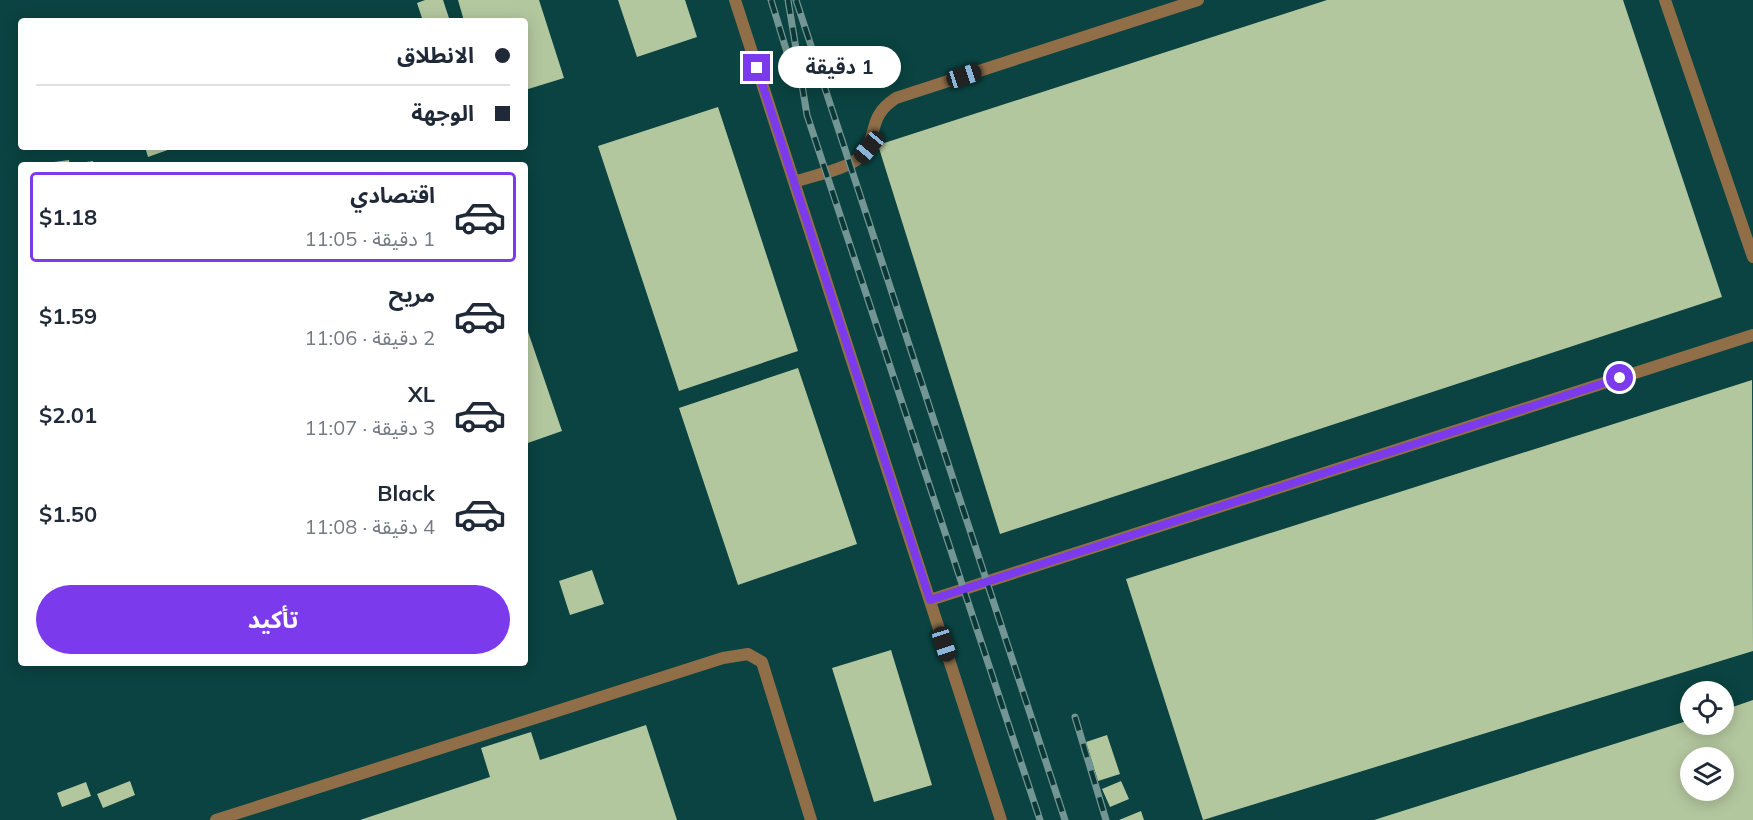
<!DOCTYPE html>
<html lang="ar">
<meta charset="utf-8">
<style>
body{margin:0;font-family:Mulish,"Noto Sans Arabic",sans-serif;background:#f6f6f7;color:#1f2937;direction:rtl;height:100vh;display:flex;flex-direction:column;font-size:22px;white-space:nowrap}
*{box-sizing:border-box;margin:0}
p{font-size:20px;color:#747a83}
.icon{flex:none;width:33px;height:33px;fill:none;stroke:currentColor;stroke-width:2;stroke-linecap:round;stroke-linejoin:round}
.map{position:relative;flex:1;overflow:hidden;direction:ltr}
.drawer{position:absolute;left:18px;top:162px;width:510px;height:504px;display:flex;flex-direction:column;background:#fff;border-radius:6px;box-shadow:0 3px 15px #0003;direction:rtl}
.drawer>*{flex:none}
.guide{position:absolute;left:18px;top:18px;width:510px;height:132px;border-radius:6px;box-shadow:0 3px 15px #0003;direction:rtl;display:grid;align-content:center;height:132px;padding:0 18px;background:#fff}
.fabs{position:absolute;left:1680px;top:681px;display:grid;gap:12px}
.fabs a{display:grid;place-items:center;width:54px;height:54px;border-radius:50%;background:#fff;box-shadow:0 3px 15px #0003;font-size:30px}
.end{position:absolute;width:27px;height:27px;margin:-14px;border:8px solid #7c3aed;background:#fff;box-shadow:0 0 0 3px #fff}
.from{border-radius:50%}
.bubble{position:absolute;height:42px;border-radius:21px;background:#fff;box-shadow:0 3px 15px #0003;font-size:20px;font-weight:700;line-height:42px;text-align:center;direction:rtl}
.car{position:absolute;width:18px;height:36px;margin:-18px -9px;border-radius:8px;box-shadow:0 0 4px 2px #0007;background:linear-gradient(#222 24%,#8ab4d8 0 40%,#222 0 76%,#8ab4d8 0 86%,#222 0)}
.guide b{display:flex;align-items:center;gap:21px;height:57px;font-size:22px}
.guide b+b{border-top:2px solid #e0e1e3}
.guide i{width:15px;height:15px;background:#1f2937}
ul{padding:10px 0 0;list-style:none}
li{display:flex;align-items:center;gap:18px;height:90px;margin:0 12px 9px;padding:0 6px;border:3px solid transparent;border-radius:6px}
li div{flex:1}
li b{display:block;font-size:22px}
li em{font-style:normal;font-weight:700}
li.current{border-color:#7c3aed}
li>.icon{width:54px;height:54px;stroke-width:1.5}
.primary-button{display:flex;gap:12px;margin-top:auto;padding:12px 18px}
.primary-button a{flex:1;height:69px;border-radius:36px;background:#7c3aed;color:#fff;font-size:24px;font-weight:700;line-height:69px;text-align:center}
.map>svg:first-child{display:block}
.built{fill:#0a4341;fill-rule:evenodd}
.building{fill:#b3c79f;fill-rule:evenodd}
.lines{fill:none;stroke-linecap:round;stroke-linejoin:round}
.service{stroke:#906e48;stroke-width:12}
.rail-casing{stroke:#739694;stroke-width:7}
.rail{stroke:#0a3836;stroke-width:4.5;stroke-dasharray:14;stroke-linecap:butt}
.route{stroke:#7c3aed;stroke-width:8}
</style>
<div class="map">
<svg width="1753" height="820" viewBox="0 0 1753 820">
<rect width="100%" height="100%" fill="#0a3836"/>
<path class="built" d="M0,0H1753V820H0ZM21,21H525V147H21ZM21,165H525V663H21ZM1690,692H1724V724H1690ZM1690,758H1724V790H1690Z"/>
<path class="building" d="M425,0H443L450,21H423L417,3Z
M458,0H539L564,78L525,90V21H464Z
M618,0H685L697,37L637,57Z
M1327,0H1623L1722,297L1000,534L878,145Z
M718,107L798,351L679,391L598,146Z
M145,147H176L148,157Z
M69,160L70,165H54V162Z
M93,161L94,165H74L73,164Z
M525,323L562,431L525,444Z
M798,368L857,544L738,585L679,408Z
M1752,380L1753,651L1203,820L1126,579Z
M592,570L604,604L570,615L559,581Z
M891,650L932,785L874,802L832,668Z
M1753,700V820H1374L1690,720V724H1724V710ZM1690,758H1724V790H1690Z
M646,725L677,820H360L490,777L481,748L531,732L540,760Z
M1107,735L1120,774L1098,781L1086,742Z
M130,781L135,795L103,808L97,794Z
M1121,781L1129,799L1110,807L1102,789Z
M86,782L91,796L62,807L57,793Z
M1141,811L1144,820H1119Z"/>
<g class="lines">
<path class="service" d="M735,0L1001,820
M1665,0L1753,257
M794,182C811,176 848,169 860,157C880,138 865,118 896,98L1198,0
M930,600L1753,335
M216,820L723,658L748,654L762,662L811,820"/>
<g class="rail-casing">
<path id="rail" d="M771,0L793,72
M788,0L807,115L1040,820
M796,0L1065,820
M1075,717L1106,820"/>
</g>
<use href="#rail" class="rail"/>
</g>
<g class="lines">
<path class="route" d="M757,68L930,600L1620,378"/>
</g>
</svg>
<div class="fabs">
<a><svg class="icon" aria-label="locate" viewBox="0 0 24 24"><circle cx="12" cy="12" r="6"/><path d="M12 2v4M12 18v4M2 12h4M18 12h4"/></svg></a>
<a><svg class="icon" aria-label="layers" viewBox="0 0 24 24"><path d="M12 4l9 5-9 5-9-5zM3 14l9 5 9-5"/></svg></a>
</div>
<i class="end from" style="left:1620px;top:378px"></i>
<i class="end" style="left:757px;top:68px"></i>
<div class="bubble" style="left:778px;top:46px;width:123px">1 دقيقة</div>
<i class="car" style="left:964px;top:76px;rotate:72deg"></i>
<i class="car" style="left:869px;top:147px;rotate:220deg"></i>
<i class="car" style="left:944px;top:644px;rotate:162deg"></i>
<div class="guide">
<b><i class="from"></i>الانطلاق</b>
<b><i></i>الوجهة</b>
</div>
<section class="drawer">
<ul>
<li class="current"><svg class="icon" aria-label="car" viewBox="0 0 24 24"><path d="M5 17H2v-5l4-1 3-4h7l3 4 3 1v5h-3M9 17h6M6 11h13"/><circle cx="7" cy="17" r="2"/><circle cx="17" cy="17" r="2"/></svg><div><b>اقتصادي</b><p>1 دقيقة · 11:05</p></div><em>$1.18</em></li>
<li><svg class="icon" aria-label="car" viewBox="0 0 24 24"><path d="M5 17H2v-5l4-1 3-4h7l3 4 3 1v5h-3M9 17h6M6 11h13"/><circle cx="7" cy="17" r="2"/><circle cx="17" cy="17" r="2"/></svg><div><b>مريح</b><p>2 دقيقة · 11:06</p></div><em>$1.59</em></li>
<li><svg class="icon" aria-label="car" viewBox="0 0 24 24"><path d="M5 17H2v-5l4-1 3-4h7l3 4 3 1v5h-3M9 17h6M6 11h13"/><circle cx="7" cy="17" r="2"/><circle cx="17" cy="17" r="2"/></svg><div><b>XL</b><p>3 دقيقة · 11:07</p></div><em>$2.01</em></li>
<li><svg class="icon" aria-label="car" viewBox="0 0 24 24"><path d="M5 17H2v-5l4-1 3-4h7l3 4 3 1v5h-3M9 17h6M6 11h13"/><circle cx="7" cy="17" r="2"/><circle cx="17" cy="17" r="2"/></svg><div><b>Black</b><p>4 دقيقة · 11:08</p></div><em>$1.50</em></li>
</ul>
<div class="primary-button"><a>تأكيد</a></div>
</section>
</div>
